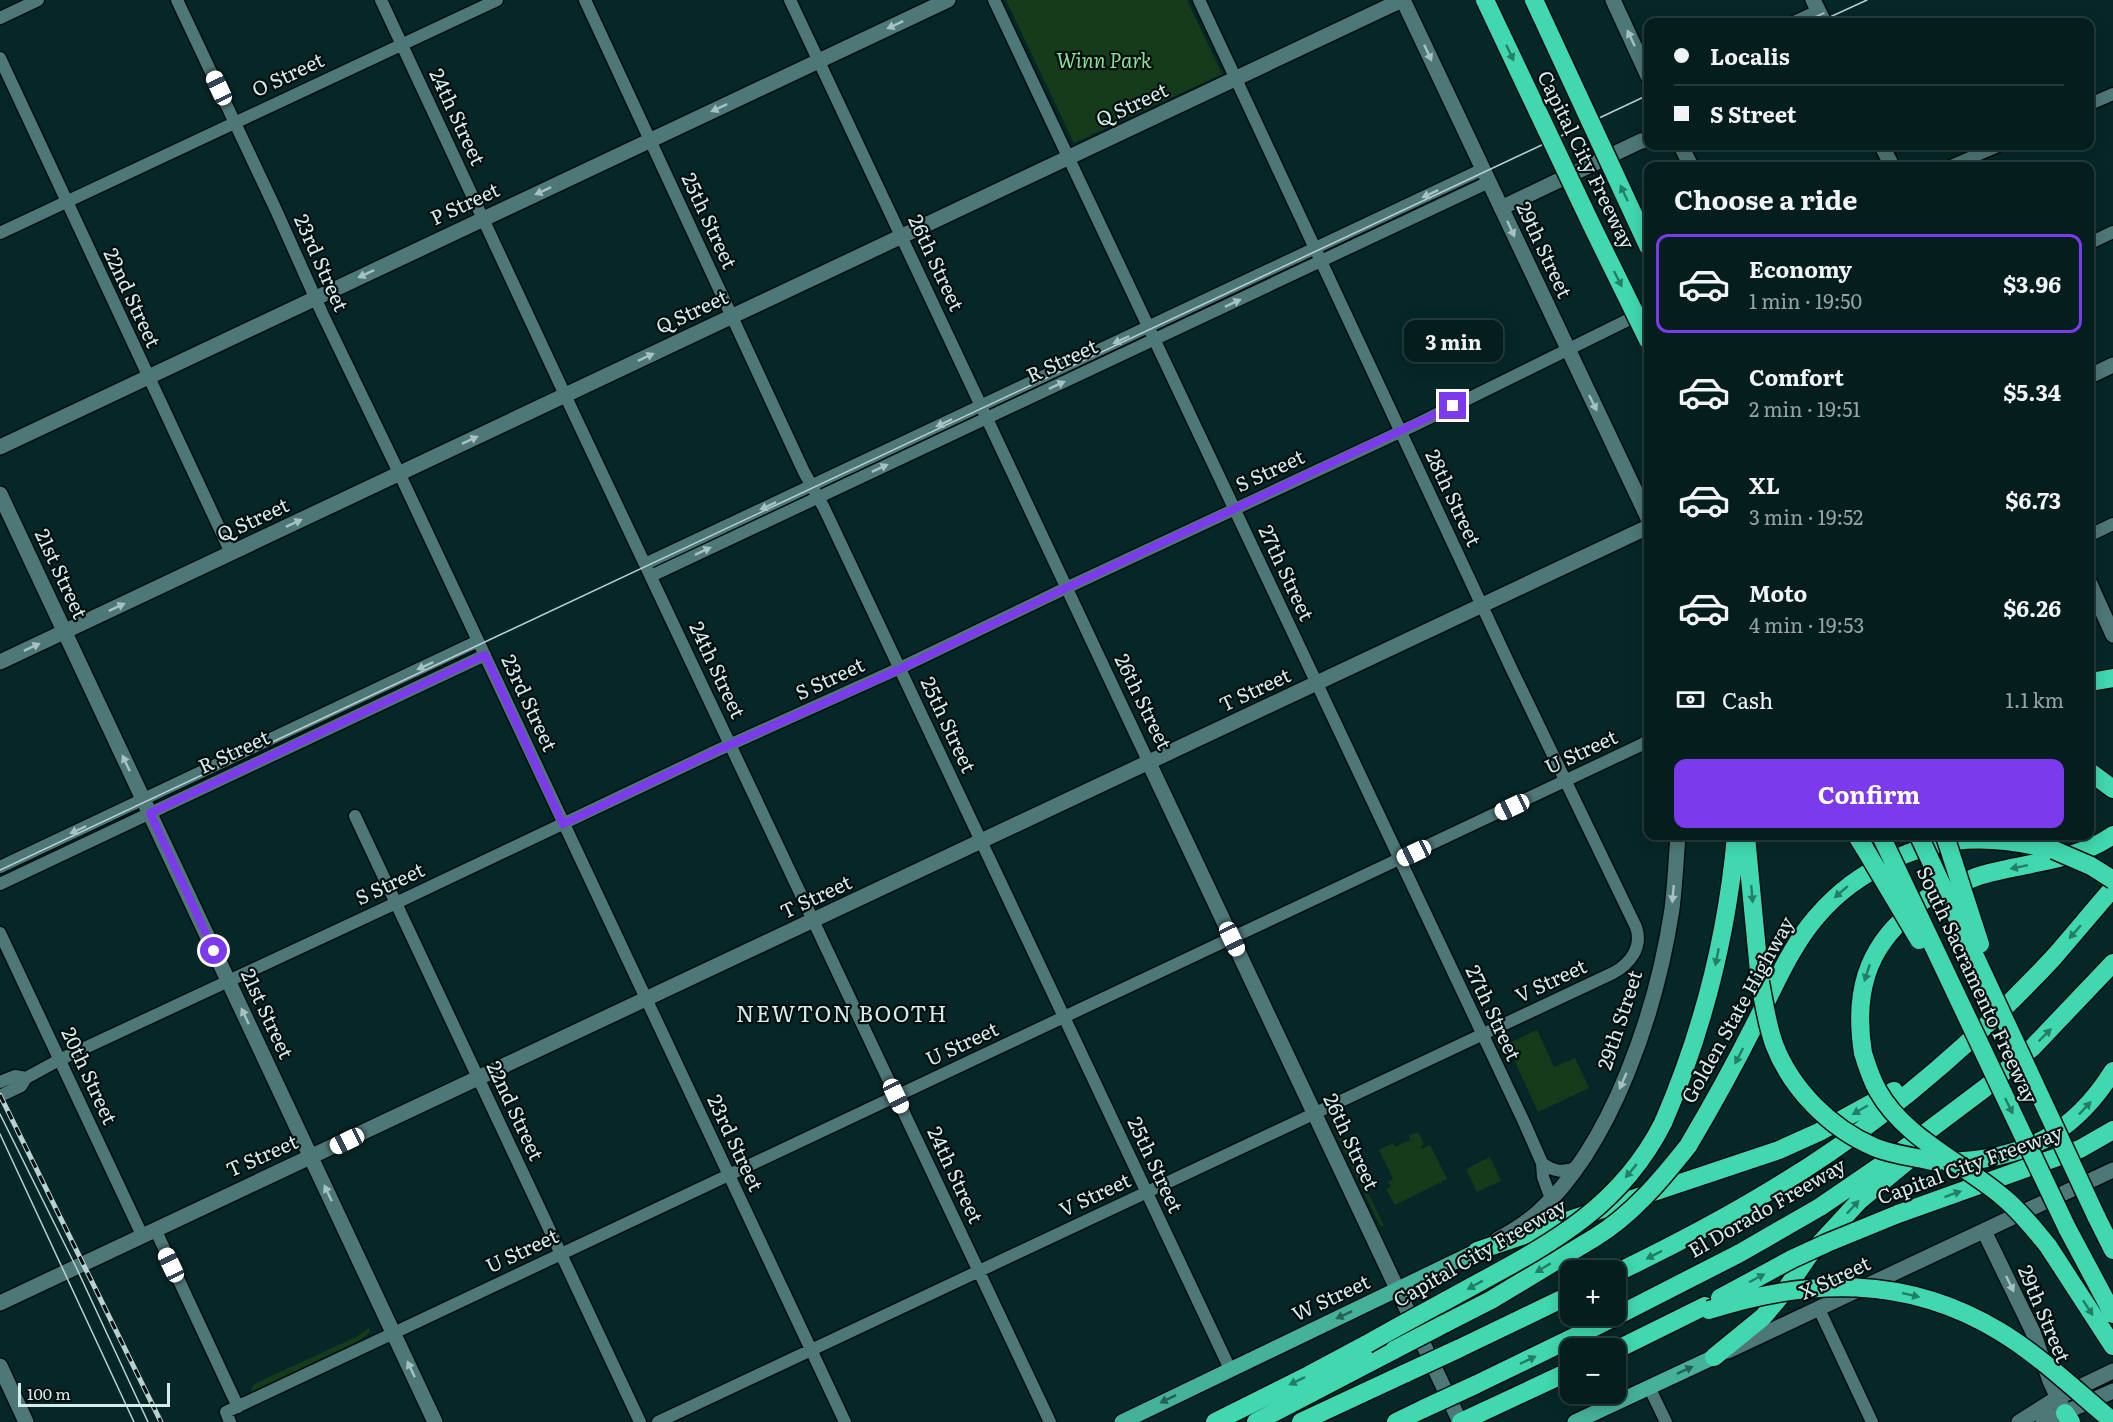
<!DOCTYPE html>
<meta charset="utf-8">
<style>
body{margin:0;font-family:Literata,serif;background:#122a2a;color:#f1f3f6;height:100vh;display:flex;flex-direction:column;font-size:22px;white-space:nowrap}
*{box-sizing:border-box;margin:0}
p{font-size:20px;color:#97a2a4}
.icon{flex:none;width:33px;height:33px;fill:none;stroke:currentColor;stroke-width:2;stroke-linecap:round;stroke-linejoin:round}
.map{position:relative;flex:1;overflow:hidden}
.panel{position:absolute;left:1644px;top:162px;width:450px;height:678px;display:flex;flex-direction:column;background:#041d1d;border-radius:12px;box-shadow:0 3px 15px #0003,0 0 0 2px #253b3b}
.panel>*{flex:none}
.banner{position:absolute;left:1644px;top:18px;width:450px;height:132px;border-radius:12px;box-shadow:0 3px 15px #0003,0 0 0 2px #253b3b;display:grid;align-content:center;height:132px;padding:0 30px;background:#041d1d}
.buttons{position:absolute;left:1560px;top:1260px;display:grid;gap:12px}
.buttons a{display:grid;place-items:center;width:66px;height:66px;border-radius:12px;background:#041d1d;box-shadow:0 3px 15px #0003,0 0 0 2px #253b3b;font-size:30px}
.scale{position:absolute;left:18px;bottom:15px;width:152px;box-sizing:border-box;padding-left:6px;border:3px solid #d6ebeb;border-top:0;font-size:16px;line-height:21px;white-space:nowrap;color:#d6ebeb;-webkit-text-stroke:4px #010e0e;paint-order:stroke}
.end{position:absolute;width:27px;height:27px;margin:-14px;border:8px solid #7c3aed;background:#fff;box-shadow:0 0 0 3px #fff}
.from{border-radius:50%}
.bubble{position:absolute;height:42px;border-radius:12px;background:#041d1d;box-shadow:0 3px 15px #0003,0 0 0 2px #253b3b;font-size:20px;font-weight:700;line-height:42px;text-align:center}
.car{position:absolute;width:18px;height:36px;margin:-18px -9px;border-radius:8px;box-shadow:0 0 4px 2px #0007;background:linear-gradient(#fff 24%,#345 0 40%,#fff 0 76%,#345 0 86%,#fff 0)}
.banner b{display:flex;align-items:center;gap:21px;height:57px;font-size:22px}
.banner b+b{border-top:2px solid #253b3b}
.banner i{width:15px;height:15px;background:#f1f3f6}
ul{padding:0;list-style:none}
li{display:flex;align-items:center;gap:18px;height:99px;margin:0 12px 9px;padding:0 18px;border:3px solid transparent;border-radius:12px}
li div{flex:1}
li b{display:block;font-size:22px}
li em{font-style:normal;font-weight:700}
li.active{border-color:#7c3aed}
li>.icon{width:54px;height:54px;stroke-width:1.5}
h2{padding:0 30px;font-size:27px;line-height:72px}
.pay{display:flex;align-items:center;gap:15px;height:66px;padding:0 30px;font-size:22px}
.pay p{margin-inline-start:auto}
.primary-button{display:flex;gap:12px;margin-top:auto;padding:12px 30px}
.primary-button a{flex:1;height:69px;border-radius:12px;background:#7c3aed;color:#fff;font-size:24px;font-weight:700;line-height:69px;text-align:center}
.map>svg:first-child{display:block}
.green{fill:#143c1b}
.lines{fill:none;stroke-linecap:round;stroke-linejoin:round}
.street-casing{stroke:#000f0f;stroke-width:15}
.secondary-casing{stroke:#000f0f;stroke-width:18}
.primary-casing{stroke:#000f0f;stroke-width:18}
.highway-casing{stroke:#000f0f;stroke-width:21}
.street{stroke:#4e7777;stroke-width:12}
.secondary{stroke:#4e7777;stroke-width:15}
.primary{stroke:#46b199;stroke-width:15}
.highway{stroke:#41d7af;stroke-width:18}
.tram{stroke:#bbd1d1;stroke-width:1.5}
.rail-casing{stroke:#bbd1d1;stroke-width:5}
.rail{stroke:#010e0e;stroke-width:3;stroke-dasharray:9;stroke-linecap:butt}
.highway-bridge-casing{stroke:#000f0f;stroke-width:21;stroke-linecap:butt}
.highway-bridge{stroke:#41d7af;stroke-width:18}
.oneway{fill:#a6c2c2}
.oneway2{fill:#247d67}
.oneway3{fill:#246054}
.route{stroke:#7c3aed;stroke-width:8}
.labels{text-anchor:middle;stroke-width:4.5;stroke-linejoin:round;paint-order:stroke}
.park-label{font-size:20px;font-style:italic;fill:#8adf94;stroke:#010e0e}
.street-label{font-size:20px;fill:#d6ebeb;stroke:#010e0e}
.quarter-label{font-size:22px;letter-spacing:1.5px;fill:#d6ebeb;stroke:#010e0e}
</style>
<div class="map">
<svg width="2113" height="1422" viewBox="0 0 2113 1422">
<rect width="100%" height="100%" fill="#062727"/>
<path class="green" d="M1006,0H1187L1222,74L1074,143Z
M1537,1030L1554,1067L1575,1058L1589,1088L1538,1112L1507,1044Z
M1335,1124L1384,1226H1380L1332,1125Z
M1418,1132L1424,1144L1421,1146L1422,1149L1430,1145L1447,1179L1395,1205L1386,1189L1391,1187L1388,1182L1393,1179L1379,1150L1393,1143L1395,1147L1410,1140L1409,1136Z
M1490,1157L1501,1181L1477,1192L1467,1171L1468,1168Z
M369,1328L370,1332L357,1342L252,1392L251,1389L254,1384L356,1337Z"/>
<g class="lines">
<g class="street-casing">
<path id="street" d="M177,0L276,210L322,313L402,479L845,1422
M381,0L573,412L1050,1422
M585,0L804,472L824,508L1230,1369
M790,0L1149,763
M994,0L1524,1122L1542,1163L1543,1177L1551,1199
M0,18L38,0
M1794,22L1818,11
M0,58L231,553
M2090,104L2113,94
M1951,166L1998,146
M0,233L497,0
M2090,243L2113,232
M2090,535L2113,524
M645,564L1483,169
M651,576L1489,182
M355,816L640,1422
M0,867L478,641
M0,884L485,655
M0,933L142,1235
M0,1082L15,1076L26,1078
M0,1096L21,1086L26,1078L59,1060L396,903L716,751L900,668L1066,588L1417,424L1648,310
M1542,1163C1554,1172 1563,1173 1577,1167
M155,1229L238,1407
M1819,1309L1872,1422
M1649,1387L1666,1422
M230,1422L226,1412L1643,744L1648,740
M658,1422L1613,973C1630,964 1643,947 1636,927L1512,670L1199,0"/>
</g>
<g class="secondary-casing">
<path id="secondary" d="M1403,0L1648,518
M1613,0L1648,76
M1813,0L1824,22
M1681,146L1691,166
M1882,146L1892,166
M1501,208L1641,141L1648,140
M2090,376L2113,365
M0,447L948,0
M0,494L435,1422
M2090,584L2113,635
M0,662L1402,0
M1149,763L1460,1422
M1984,1231L2033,1332L2050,1381L2065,1413
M1498,1239C1511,1232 1524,1224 1536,1214C1613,1146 1657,1008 1672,909C1675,885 1676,860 1678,836
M0,1303L1648,527
M1728,1351L2113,1170
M0,1366L26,1422
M2019,1422L2057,1398L2113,1371
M2043,1422L2113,1391"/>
</g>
<g class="primary-casing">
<path id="primary" d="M1122,1422L1477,1251
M1575,1422L1714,1357"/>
</g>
<g class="highway-casing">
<path id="highway" d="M2090,682L2113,678
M2090,772L2113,789
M1746,836L1760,982
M1857,836L1865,849
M1863,1053C1854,996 1865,950 1910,913C1915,908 1921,902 1927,898C1936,893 1947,889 1957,885C1965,882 1974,877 1982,875C2026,862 2075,862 2113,835
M1663,1123C1703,1031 1727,935 1736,836
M1688,1146C1713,1104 1736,1062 1758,1018C1774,987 1788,954 1809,926C1830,899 1852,881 1882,865C1942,834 1990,834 2054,850
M1947,1162C2022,1160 2073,1135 2113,1071
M1898,1214L2080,1149L2113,1130
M2096,1216L2113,1250
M2067,1228L2113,1314
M2048,1246L2113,1346
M1477,1251L1779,1150L1819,1132L1894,1091
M1616,1273C1708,1229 1799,1179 1880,1116C1942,1068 2001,1014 2054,957C2074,934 2093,911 2113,888
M1444,1324L1491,1300L1594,1238
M1458,1349L1570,1295
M1616,1350L1705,1306
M1714,1357L1763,1317L1784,1292L1810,1254L1860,1200L1917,1153
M1475,1385L1609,1320L1740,1253L1820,1207L1896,1155L1985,1088L2032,1048L2113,963
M2065,1413L2071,1422
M1215,1422L1309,1375L1367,1344
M1256,1422L1394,1350
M1301,1422L1406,1373
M1396,1422L1423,1409
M1461,1422L1570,1371"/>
</g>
<use href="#street" class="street"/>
<use href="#secondary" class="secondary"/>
<use href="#primary" class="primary"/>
<use href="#highway" class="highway"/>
<path class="tram" d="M1804,22L1824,13
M1819,22L1867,0
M0,870L1648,95
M0,1114L76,1267L148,1422
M0,1134L134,1422"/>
<g class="rail-casing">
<path id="rail" d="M0,1095L161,1422"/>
</g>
<use href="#rail" class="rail"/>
<g class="highway-bridge-casing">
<path id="highway-bridge" d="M1485,0L1592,226L1648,340
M1534,0L1648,246
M1919,836L2096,1216
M1945,836L1980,944
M1883,840L2067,1228
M1865,849L1919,940
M2054,850L2091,866L2113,880
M1760,982C1764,1003 1767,1024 1774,1044C1791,1089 1830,1128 1874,1147C1893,1155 1916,1157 1936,1162
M1863,1053C1867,1066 1871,1079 1878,1091C1904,1138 1965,1164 2004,1198C2021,1212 2034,1229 2048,1246
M1594,1238C1631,1216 1661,1180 1688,1146
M1720,1298L1792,1259L1827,1243L1898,1214
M1709,1310C1809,1278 1906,1275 1999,1331C2039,1355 2074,1389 2110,1419
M1367,1344C1404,1323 1442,1303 1480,1282C1556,1241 1622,1204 1663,1123
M1394,1350L1444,1324
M1406,1373L1458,1349
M1423,1409L1475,1385"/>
</g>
<use href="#highway-bridge" class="highway-bridge"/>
</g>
<defs><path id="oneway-solid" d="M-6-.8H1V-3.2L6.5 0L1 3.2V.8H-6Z" transform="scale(1.5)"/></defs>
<g class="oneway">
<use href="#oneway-solid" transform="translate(895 25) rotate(155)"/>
<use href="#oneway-solid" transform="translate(1631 38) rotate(-115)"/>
<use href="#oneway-solid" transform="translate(1428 53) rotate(65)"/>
<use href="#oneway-solid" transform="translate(719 108) rotate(155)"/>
<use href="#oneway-solid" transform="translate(543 191) rotate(155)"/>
<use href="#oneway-solid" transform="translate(1430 194) rotate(155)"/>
<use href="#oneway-solid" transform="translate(1511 229) rotate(65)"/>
<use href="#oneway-solid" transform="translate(366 274) rotate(155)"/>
<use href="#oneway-solid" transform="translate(1233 303) rotate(-25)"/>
<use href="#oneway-solid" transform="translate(1121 340) rotate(155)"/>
<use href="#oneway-solid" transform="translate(646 357) rotate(-25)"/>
<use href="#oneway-solid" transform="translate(1057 385) rotate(-25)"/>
<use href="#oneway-solid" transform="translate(1593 403) rotate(64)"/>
<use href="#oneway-solid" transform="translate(944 423) rotate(155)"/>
<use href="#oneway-solid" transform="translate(470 440) rotate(-25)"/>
<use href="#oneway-solid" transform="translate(880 468) rotate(-25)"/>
<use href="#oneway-solid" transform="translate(768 506) rotate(155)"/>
<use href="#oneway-solid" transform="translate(294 523) rotate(-25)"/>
<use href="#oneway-solid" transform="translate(703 551) rotate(-25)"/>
<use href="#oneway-solid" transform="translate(117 607) rotate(-25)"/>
<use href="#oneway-solid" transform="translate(32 647) rotate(-25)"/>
<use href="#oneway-solid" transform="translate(425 666) rotate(155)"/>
<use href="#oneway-solid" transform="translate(126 763) rotate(-115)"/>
<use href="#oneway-solid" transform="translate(78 830) rotate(155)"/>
<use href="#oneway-solid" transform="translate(1673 894) rotate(95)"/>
<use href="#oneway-solid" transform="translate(245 1016) rotate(-115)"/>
<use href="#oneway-solid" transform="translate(1623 1081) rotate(114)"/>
<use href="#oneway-solid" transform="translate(328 1193) rotate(-115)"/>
<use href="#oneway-solid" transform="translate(2010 1284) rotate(64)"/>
<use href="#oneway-solid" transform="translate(411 1369) rotate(-115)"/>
</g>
<g class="oneway2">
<use href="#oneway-solid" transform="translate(1510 53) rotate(65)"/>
<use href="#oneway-solid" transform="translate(1624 193) rotate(-115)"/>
<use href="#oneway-solid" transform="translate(1618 279) rotate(63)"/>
<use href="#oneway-solid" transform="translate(2019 867) rotate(168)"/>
<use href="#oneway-solid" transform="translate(1841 892) rotate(139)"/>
<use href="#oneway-solid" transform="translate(1752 894) rotate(85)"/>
<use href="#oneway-solid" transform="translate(2075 932) rotate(131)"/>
<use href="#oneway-solid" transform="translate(1717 957) rotate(101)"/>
<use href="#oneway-solid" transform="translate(1867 973) rotate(108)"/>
<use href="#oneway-solid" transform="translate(2045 1035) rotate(-45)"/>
<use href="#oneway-solid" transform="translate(1739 1056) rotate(117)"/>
<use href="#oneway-solid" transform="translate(2009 1106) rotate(64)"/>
<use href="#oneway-solid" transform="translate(2085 1108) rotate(-47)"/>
<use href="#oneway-solid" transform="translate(1860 1110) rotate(150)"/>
<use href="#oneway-solid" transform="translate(1631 1171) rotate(130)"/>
<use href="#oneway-solid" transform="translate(1953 1194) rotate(-20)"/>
<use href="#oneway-solid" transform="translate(1853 1207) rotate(-47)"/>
<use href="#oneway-solid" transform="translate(1654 1255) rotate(153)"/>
<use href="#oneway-solid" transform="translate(1543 1268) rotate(149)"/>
<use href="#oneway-solid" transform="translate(1757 1278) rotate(-28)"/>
<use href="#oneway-solid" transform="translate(1475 1285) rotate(151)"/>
<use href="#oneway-solid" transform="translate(1911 1295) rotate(13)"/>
<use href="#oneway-solid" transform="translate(2088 1308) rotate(57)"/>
<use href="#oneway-solid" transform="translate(1528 1360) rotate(-26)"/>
<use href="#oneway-solid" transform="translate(1297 1381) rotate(154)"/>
</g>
<g class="oneway3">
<use href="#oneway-solid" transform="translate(1344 1315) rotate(155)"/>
<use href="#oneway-solid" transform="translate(1685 1370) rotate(-25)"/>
<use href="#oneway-solid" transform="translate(1168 1399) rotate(154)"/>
</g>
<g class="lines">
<path class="route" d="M214,951L150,813L485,655L563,824L716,751L900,669L1066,588L1453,406"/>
</g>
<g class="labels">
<g class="park-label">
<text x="1104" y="68">Winn Park</text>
</g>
<g class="street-label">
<text transform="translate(288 75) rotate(-25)" y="7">O Street</text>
<text transform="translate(1132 105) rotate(-25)" y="7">Q Street</text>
<text transform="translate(457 117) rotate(65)" y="7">24th Street</text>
<text transform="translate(1586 160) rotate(64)" y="7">Capital City Freeway</text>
<text transform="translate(465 204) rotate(-25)" y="7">P Street</text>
<text transform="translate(709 221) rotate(65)" y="7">25th Street</text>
<text transform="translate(1544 250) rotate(65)" y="7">29th Street</text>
<text transform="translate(321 263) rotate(66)" y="7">23rd Street</text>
<text transform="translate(936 263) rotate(65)" y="7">26th Street</text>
<text transform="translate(132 298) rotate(65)" y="7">22nd Street</text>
<text transform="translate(692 312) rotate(-25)" y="7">Q Street</text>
<text transform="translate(1062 361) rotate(-25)" y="7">R Street</text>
<text transform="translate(1270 471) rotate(-25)" y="7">S Street</text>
<text transform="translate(1453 498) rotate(65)" y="7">28th Street</text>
<text transform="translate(253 520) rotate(-25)" y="7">Q Street</text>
<text transform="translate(1286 573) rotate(65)" y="7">27th Street</text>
<text transform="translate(61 574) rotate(65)" y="7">21st Street</text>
<text transform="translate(717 670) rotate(65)" y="7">24th Street</text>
<text transform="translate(830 679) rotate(-25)" y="7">S Street</text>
<text transform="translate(1255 690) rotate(-25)" y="7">T Street</text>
<text transform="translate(1143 702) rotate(64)" y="7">26th Street</text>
<text transform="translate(529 703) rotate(65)" y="7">23rd Street</text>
<text transform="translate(948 725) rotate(65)" y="7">25th Street</text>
<text transform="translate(234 752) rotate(-25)" y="7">R Street</text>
<text transform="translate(1581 752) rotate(-25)" y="7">U Street</text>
<text transform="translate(390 884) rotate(-25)" y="7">S Street</text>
<text transform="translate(816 897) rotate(-25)" y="7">T Street</text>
<text transform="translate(1551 981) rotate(-25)" y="7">V Street</text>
<text transform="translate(1977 985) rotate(65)" y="7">South Sacramento Freeway</text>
<text transform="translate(1738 1010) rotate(-61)" y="7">Golden State Highway</text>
<text transform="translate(1493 1013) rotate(65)" y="7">27th Street</text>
<text transform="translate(267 1014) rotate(65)" y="7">21st Street</text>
<text transform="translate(1620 1020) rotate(-72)" y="7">29th Street</text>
<text transform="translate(962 1044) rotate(-25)" y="7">U Street</text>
<text transform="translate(89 1076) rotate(65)" y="7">20th Street</text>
<text transform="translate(515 1111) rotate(65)" y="7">22nd Street</text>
<text transform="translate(1351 1142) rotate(65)" y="7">26th Street</text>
<text transform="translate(735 1143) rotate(65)" y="7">23rd Street</text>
<text transform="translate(262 1156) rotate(-24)" y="7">T Street</text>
<text transform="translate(1155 1165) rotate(65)" y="7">25th Street</text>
<text transform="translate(1970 1165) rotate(-20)" y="7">Capital City Freeway</text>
<text transform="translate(955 1175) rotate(65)" y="7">24th Street</text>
<text transform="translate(1095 1195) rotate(-25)" y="7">V Street</text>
<text transform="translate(1767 1208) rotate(-30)" y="7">El Dorado Freeway</text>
<text transform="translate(522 1251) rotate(-25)" y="7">U Street</text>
<text transform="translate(1480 1253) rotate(-30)" y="7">Capital City Freeway</text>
<text transform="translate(1835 1278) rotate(-25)" y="7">X Street</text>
<text transform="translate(1331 1298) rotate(-25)" y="7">W Street</text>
<text transform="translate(2044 1314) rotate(67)" y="7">29th Street</text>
</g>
<g class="quarter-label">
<text x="842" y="1022">NEWTON BOOTH</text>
</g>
</g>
</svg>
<div class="buttons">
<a>+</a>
<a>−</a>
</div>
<div class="scale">100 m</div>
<i class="end from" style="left:214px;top:951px"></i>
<i class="end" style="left:1453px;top:406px"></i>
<div class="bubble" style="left:1404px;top:320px;width:99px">3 min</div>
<i class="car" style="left:219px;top:88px;rotate:335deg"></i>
<i class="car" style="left:1512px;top:807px;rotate:245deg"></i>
<i class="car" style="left:1414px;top:853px;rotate:245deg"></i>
<i class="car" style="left:1232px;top:939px;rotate:155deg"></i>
<i class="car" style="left:896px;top:1096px;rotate:155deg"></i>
<i class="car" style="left:347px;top:1141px;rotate:244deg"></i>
<i class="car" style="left:171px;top:1265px;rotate:335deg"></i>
<div class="banner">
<b><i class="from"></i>Localis</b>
<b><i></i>S Street</b>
</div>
<section class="panel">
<h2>Choose a ride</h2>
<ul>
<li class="active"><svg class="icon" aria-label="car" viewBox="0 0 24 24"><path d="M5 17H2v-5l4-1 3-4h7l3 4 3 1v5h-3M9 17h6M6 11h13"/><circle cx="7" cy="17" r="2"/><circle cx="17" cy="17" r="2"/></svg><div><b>Economy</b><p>1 min · 19:50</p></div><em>$3.96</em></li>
<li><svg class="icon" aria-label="car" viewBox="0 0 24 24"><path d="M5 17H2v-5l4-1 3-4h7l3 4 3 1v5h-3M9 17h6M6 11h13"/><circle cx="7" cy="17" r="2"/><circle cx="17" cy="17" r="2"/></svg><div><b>Comfort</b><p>2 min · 19:51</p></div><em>$5.34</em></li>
<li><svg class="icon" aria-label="car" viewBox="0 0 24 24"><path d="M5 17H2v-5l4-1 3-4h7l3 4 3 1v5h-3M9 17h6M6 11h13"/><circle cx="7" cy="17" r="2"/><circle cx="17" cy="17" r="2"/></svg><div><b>XL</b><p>3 min · 19:52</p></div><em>$6.73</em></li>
<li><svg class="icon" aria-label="car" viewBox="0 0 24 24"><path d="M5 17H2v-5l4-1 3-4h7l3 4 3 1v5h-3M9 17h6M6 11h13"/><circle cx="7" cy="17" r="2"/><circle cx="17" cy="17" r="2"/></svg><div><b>Moto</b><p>4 min · 19:53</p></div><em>$6.26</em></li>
</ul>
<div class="pay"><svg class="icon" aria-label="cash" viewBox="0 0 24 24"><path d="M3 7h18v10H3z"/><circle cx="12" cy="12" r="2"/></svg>Cash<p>1.1 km</p></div>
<div class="primary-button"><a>Confirm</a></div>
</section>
</div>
